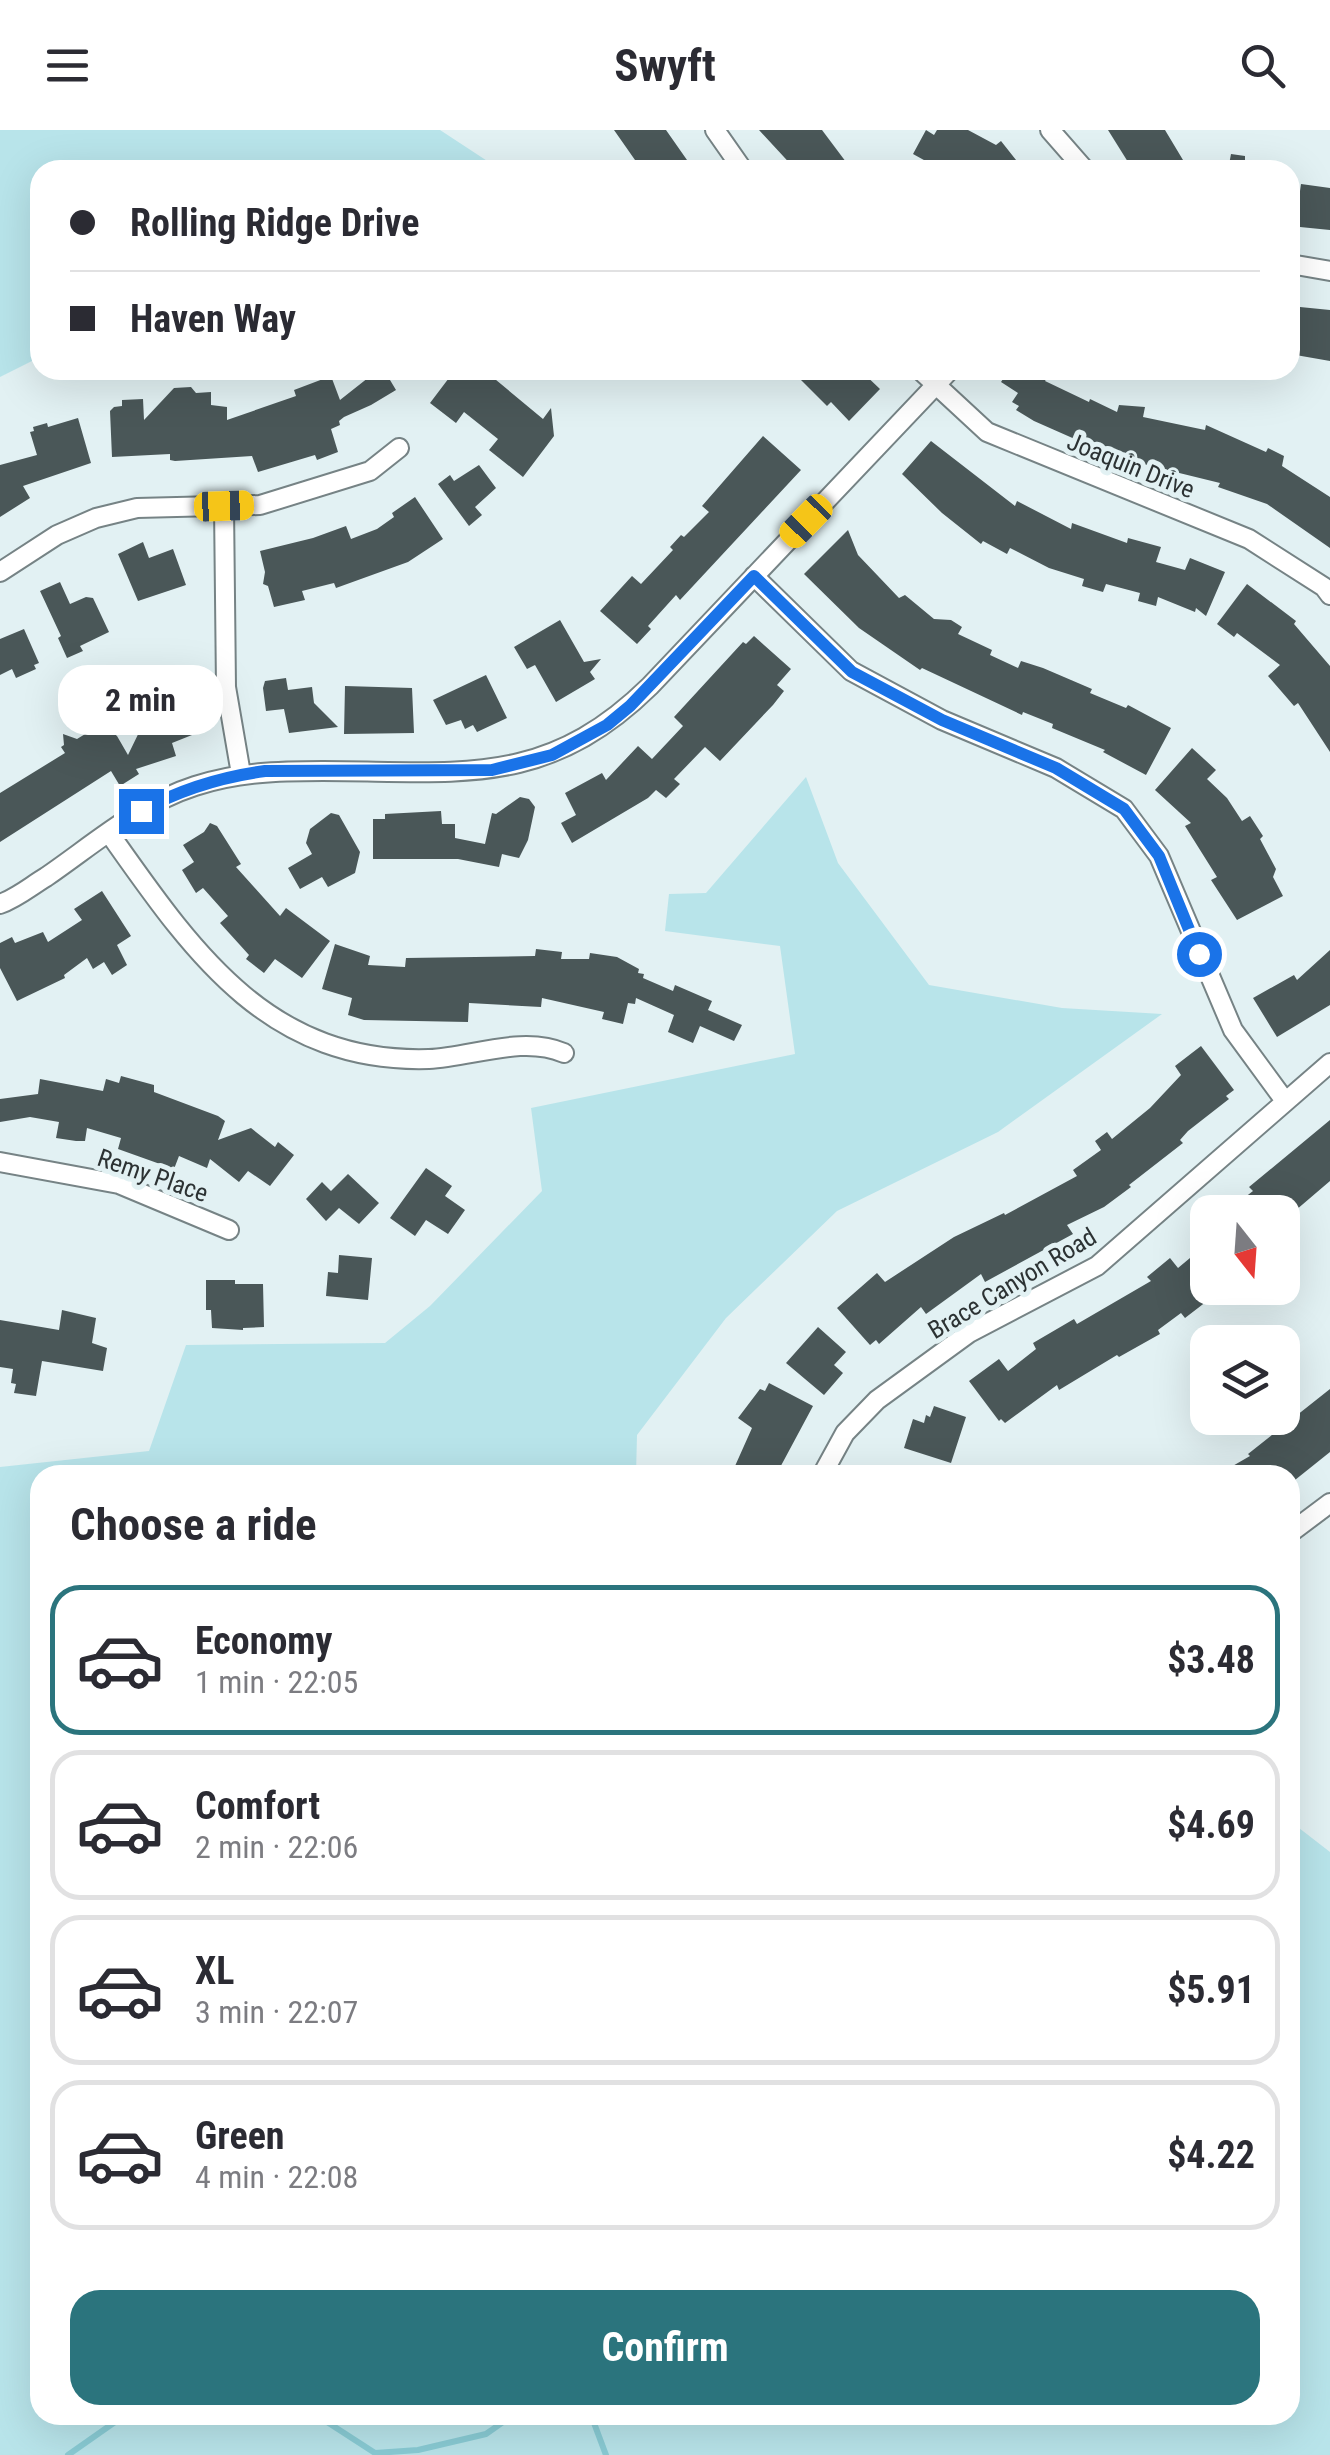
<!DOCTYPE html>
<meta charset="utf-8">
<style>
body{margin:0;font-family:"Roboto Condensed",sans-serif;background:#f2f2f3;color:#2b2b33;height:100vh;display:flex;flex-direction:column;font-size:38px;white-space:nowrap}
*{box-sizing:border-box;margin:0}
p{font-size:32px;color:#7c7c81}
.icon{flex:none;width:55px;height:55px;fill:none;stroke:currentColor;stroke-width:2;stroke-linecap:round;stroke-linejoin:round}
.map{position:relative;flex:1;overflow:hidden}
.side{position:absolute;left:30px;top:1335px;width:1270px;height:960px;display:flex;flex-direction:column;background:#fff;border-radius:30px;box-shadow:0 10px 40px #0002}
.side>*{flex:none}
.guide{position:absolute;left:30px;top:30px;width:1270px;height:220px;border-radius:30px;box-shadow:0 10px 40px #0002;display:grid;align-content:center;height:220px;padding:0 40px;background:#fff}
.needle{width:65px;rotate:163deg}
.tools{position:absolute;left:1190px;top:1065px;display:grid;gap:20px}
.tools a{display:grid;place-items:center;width:110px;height:110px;border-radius:20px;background:#fff;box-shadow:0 10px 40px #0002;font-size:50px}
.end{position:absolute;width:45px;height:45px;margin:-22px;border:12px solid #1a73e8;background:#fff;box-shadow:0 0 0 5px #fff}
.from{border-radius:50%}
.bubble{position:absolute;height:70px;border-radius:30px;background:#fff;box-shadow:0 10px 40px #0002;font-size:32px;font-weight:700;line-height:70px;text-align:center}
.car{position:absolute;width:30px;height:60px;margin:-30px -15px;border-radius:12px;box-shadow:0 0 8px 2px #0007;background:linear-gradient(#f5c518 24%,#345 0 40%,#f5c518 0 76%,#345 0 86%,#f5c518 0)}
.guide b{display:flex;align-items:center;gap:35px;height:95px;font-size:38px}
.guide b+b{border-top:2px solid #e1e1e2}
.guide i{width:25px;height:25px;background:#2b2b33}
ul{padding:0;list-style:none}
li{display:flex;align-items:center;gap:30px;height:150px;margin:0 20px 15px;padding:0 20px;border:5px solid #e1e1e2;border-radius:30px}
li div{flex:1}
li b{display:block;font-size:38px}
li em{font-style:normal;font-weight:700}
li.active{border-color:#2b747d}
li>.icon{width:90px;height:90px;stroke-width:1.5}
h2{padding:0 40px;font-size:45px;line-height:120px}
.action{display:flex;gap:20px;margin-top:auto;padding:20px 40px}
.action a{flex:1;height:115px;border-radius:30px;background:#2b747d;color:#fff;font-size:40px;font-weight:700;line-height:115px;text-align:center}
header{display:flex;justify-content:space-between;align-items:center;height:130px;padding:0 40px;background:#fff;font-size:45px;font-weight:700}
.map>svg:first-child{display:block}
.green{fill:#b8e4ea}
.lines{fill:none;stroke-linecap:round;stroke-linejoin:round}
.stream{stroke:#89cbd4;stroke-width:6}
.building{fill:#4a5758}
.minor-casing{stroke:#768385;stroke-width:22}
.minor{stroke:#fff;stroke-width:18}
.route{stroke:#1a73e8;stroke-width:12}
.labels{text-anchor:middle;stroke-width:10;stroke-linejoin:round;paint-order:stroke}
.street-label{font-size:25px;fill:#2c3233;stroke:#e2f1f3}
</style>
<header><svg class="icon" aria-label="menu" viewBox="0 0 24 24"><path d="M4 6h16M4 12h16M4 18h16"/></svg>Swyft<svg class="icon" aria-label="search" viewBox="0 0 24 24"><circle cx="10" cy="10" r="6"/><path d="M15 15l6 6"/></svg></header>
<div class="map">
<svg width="1330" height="2325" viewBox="0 0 1330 2325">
<rect width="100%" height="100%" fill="#e2f1f3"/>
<path class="green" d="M0,0H440L501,40H40V227L0,247Z
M806,647L838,733L929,855L1062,878L1162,884L998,1002L837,1081L726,1188L637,1305L636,1345H40V2285H1290V1691L1330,1722V2325H0V1337L149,1321L186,1215L385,1213L430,1176L542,1061L531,978L795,924L780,816L665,801L669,764L706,763Z"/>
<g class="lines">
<path class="stream" d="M322,2285L324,2290L375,2323L418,2320L486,2304L513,2285
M591,2285L606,2325
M68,2325L115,2292L119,2285"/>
</g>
<path class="building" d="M614,0H666L694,40H642Z
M759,0H822L852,40H796Z
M926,0L934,5L937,0H968L996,15L1001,11L1024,40H942L913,24Z
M1108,0H1165L1189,40H1133Z
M1231,24L1245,26V40H1228Z
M1301,54L1330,58V100L1290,96V74L1298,75Z
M1290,176L1330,180V231L1290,224Z
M378,240H384L396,260L371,275L344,287L339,291L340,295L331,299L338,322L317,330L315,325L258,342L252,326L175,331L170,330V324L112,327L110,281L114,277L122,276V270L143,269L144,290L174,258L191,257L196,263L211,262V275L227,277V290L296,266L294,260L331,246L340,270Z
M455,240H484L543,289L551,278L554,306L523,347L489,320L498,309L464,282L456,293L430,273Z
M807,240H860L880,259L849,291L831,272L827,276L799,248Z
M1009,240H1052L1045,251L1089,272L1090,269L1117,282L1119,275L1145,277L1143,287L1205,300L1206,295L1266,322L1268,318L1284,326L1282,336L1330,367V418L1267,374L1218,357L1220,353L1106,325L1107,321L1079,307L1077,310L1034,291L1016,280L1019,276L1012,272L1018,263L1001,252Z
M78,288L91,333L23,356L30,368L0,387V335L37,325L30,302L34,301L33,297L47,293L48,297Z
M763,306L801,340L680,470L676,465L648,496L651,499L637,514L600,481L632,446L641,454L673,420L670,417L681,405L684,407L709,382L702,376Z
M931,311L1015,376L1017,371L1071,399L1072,393L1127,413L1128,408L1161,417L1156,432L1185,440L1190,428L1225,442L1206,486L1196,478L1195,482L1158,467L1156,476L1138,471L1140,463L1106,454L1103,462L1082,456L1084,449L1049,438L1010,418L1007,424L983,411L981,414L942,383L902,344Z
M479,335L496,358L475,377L482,385L469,396L438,354L450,345L454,351Z
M415,367L443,409L408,432L336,458L334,453L302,461L305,470L274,477L268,456L263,454L265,442L260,421L313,408L346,396L351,409L377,399L394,387L392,383Z
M848,400L858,425L899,468L905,465L934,489L951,490L962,497L958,504L992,520L990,525L1018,538L1021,531L1043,538L1092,559L1090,563L1126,578L1128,575L1171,598L1146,645L1103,622L1105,620L1052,598L1053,594L1023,582L1022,585L922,538L920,540L859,498L804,444Z
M143,412L149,428L173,419L186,455L138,471L118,424Z
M60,452L70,474L86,467L93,468L109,502L80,516L83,521L67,528L58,508L61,506L40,461Z
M1247,454L1296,491L1294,494L1330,536V622L1298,573L1294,576L1268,546L1280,535L1237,503L1234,507L1217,494Z
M560,490L584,532L601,529L590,542L595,549L556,572L535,535L527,539L514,517Z
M24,499L39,533L34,535L36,539L16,548L12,539L0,545V509Z
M754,506L791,539L777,555L784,561L773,575L720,631L705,617L674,649L680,654L666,668L656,660L648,668L572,713L561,693L576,685L565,663L602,643L606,650L638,616L652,629L683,596L674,587L743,512L746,514Z
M486,545L507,588L477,602L473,595L465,599L461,590L446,595L433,570Z
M286,548L288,560L312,557L314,573L338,597L289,603L284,579L266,581L263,558L265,551Z
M345,556L412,558L414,603L344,604Z
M186,566L197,603L172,613L176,626L136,639L139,644L120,656L111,641L0,712V663L65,623L61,617L64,615L63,604L77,609L95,598L99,605L109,599L117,606L128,625L145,590L142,584Z
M1192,618L1216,640L1207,649L1227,668L1242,691L1250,686L1263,706L1260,709L1276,739L1273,747L1283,766L1237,790L1211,750L1217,747L1185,696L1191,693L1155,660Z
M520,667L529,669L535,677L528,710L519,728L502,724L499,737L458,729H373V689H385V684L441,681L442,694H455V708L485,714L492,683L496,684Z
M331,683L339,685L360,722L355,743L328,757L322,747L300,759L288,738L312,724L306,713L310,699Z
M210,693L217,696L241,734L236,737L280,786L286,778L330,811L302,848L275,829L264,843L246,829L249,825L220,793L228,786L203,758L196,763L182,740L194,732L183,715L204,702Z
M102,761L131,806L117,815L127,835L112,845L104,832L93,839L87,828L64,845L65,848L17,871L0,838V813L12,807L15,813L43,802L48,812L82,790L74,779Z
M335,814L370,826L368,835L405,837L406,828L535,826L536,819L562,822L561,829H589L590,823L617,827L639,839L638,843L644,844L643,848L673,861L675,855L712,871L708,880L742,895L734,911L700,896L693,913L668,902L674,885L636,868L635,874L628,873L623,894L602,889L604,882L542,868L541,877L469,873L468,892L364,890L348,885L352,868L322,859Z
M1330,820V875L1277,907L1253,868L1294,845L1297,850Z
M1201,916L1234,960L1226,966L1229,969L1188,1001L1180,1010L1183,1013L1129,1055L1131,1057L1104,1077L1067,1095L1073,1104L985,1152L981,1144L926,1184L921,1177L879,1214L876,1210L870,1215L837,1178L877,1143L885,1152L954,1107L1004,1083L1005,1085L1077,1046L1073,1040L1101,1020L1095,1011L1107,1002L1112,1009L1150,978L1181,945L1175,936Z
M121,946L154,955V962L218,986L225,991L218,1010L251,998L275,1017L278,1012L294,1025L270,1056L248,1041L239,1052L210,1029L207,1038L179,1026L174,1039L118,1019L121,1008L87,998L85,1011H76L56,1008L59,992L30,987L0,992V969L38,964L40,949L103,961L106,949L119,953Z
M1330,990V1051L1282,1092V1082H1226L1253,1061L1249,1057Z
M426,1038L452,1056L445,1066L465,1080L448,1104L426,1090L415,1106L390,1088Z
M348,1044L379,1073L359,1094L339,1078L326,1091L306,1069L322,1052L331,1061Z
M1208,1113L1207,1162L1211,1168L1185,1188L1181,1183L1158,1200L1160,1204L1119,1227L1117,1225L1059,1260L1057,1255L1005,1293L1001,1289L999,1291L969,1251L999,1229L1008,1241L1036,1219L1033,1213L1074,1189L1077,1194L1151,1151L1147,1147L1170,1128L1178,1138Z
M339,1125L372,1128L368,1170L326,1166L328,1142L338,1143Z
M206,1150H235V1154H263L264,1197L243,1198V1200L212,1198L211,1180H206Z
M62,1180L96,1188L92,1213L107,1218L103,1241L42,1231L36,1266L14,1263L16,1254L11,1253L13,1239L0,1237V1190L59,1200Z
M818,1197L846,1222L834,1235L843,1243L824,1265L786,1233Z
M769,1253L813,1276L776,1345H731L752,1298L738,1288L760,1259L765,1261Z
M1330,1259V1322L1290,1354V1345H1217L1250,1326L1248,1324Z
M934,1276L966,1287L951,1333L904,1318L913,1289L924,1293L926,1285L930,1287Z"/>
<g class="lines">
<g class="minor-casing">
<path id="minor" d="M715,0L743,40
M1050,0L1085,40
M1290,134L1330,141
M920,240L987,302L1249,409L1324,457L1330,465
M224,376L226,557L241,644
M0,442L57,405L96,388L137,378L260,375L370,341L399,318
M754,446L851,541L942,590L1056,638L1124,679L1159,726L1233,900L1285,971
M109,703C191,819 267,934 429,929C472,927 523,905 564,923
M0,774C17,768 31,756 46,747C94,714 139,674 195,656C238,642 279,641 323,641C459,641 545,659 650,556L950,240
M0,1032L119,1054L229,1100
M822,1345L845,1303L877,1270L969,1203L1097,1136L1330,933
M1290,1403L1330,1373"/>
</g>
<use href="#minor" class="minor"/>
</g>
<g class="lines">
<path class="route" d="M141,681C181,659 220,647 265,641L492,640L552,625L607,595L630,576L754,446L852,542L942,590L1056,638L1124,679L1159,726L1199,824"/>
</g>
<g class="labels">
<g class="street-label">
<text transform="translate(1131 335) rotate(22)" y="9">Joaquin Drive</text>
<text transform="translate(153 1045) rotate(19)" y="9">Remy Place</text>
<text transform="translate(1012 1153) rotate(-31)" y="9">Brace Canyon Road</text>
</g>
</g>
</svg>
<div class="tools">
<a><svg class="needle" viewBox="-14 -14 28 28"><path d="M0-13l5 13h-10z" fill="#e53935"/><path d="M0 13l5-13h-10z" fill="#7c7c81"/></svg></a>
<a><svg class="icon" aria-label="layers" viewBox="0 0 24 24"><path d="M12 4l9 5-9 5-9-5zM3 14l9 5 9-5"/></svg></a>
</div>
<i class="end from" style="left:1199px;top:824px"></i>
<i class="end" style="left:141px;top:681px"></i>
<div class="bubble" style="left:58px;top:535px;width:165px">2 min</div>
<i class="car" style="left:224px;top:376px;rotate:88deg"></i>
<i class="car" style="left:806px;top:391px;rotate:224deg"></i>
<div class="guide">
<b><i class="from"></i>Rolling Ridge Drive</b>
<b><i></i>Haven Way</b>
</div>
<section class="side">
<h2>Choose a ride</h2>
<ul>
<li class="active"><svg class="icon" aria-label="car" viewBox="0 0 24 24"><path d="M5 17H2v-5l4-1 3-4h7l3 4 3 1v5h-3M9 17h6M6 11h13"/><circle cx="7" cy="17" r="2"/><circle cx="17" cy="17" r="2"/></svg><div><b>Economy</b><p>1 min · 22:05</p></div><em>$3.48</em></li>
<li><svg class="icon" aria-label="car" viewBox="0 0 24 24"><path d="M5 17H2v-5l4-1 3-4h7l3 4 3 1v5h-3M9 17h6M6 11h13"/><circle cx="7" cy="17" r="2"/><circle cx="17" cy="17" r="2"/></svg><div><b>Comfort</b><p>2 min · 22:06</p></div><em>$4.69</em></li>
<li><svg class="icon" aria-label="car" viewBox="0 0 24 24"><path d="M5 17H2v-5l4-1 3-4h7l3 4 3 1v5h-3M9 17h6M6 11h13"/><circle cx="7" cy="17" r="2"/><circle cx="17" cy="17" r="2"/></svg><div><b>XL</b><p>3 min · 22:07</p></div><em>$5.91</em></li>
<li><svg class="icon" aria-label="car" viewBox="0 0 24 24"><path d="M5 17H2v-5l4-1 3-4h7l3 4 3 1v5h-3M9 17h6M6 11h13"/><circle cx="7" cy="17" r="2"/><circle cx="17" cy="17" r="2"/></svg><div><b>Green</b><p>4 min · 22:08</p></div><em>$4.22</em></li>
</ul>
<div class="action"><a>Confirm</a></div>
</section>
</div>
